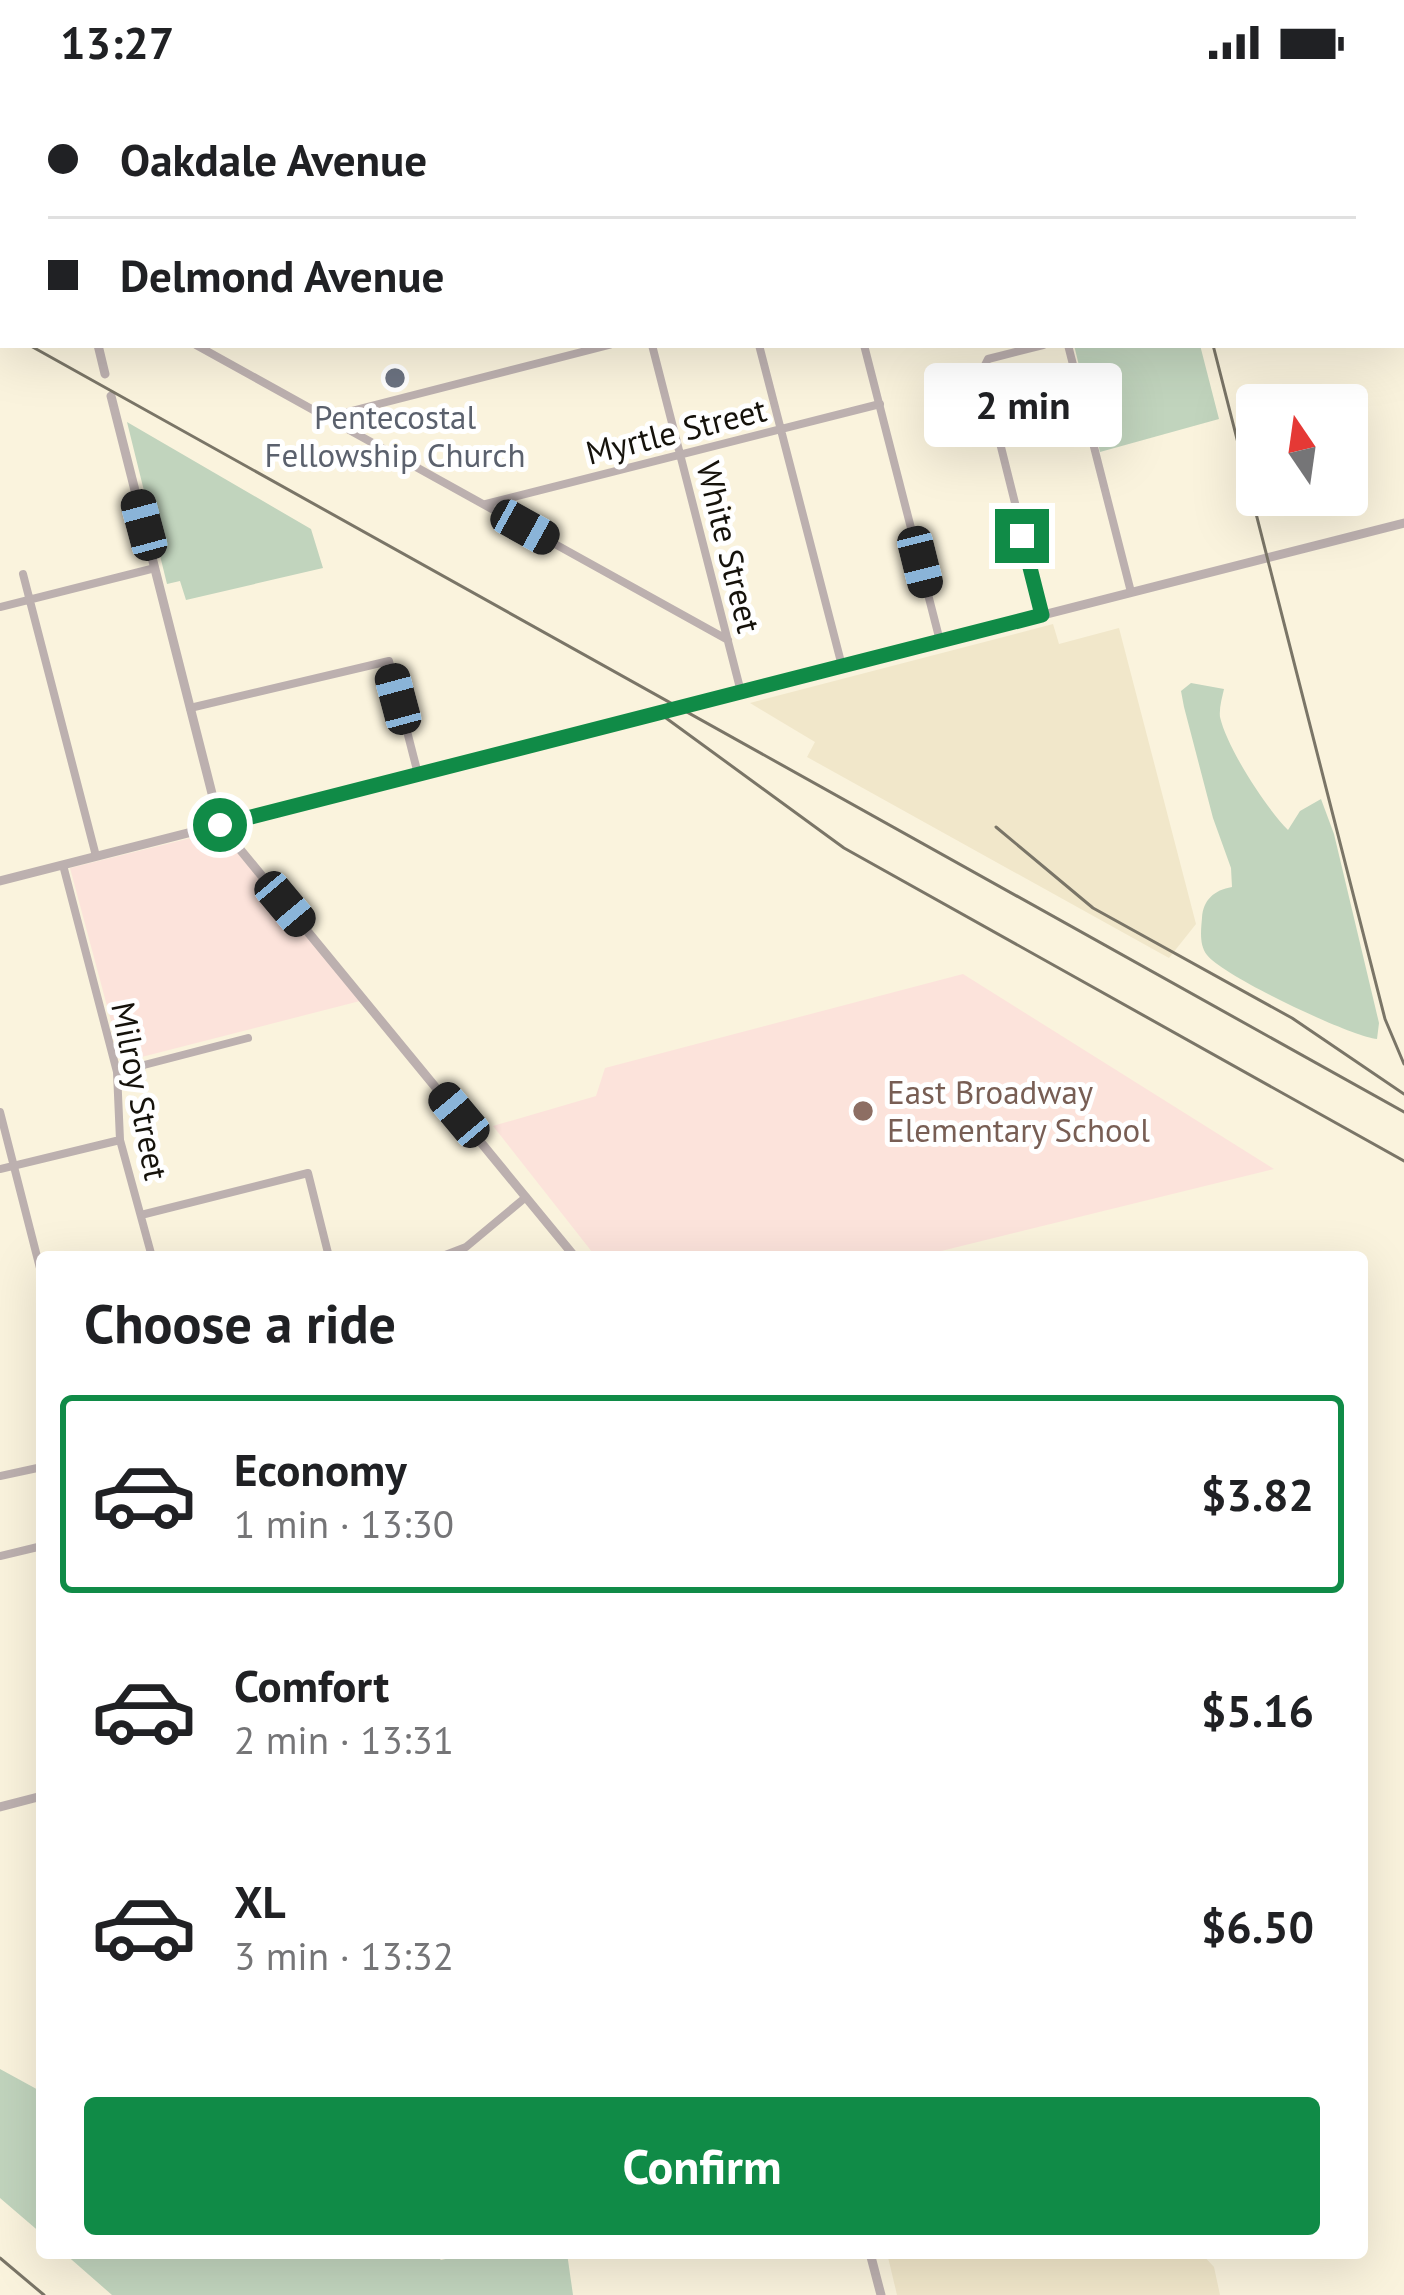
<!DOCTYPE html>
<meta charset="utf-8">
<style>
body{margin:0;font-family:"PT Sans",sans-serif;background:#f6f6f6;color:#202124;height:100vh;display:flex;flex-direction:column;font-size:45px;white-space:nowrap}
*{box-sizing:border-box;margin:0}
p{font-size:39px;color:#757577}
.icon{flex:none;width:66px;height:66px;fill:none;stroke:currentColor;stroke-width:2;stroke-linecap:round;stroke-linejoin:round}
.map{position:relative;flex:1;overflow:hidden}
.side{position:absolute;left:36px;top:1167px;width:1332px;height:1008px;display:flex;flex-direction:column;background:#fff;border-radius:12px;box-shadow:0 12px 48px #0002}
.side>*{flex:none}
.banner{position:absolute;left:0px;top:0px;width:1404px;height:264px;box-shadow:0 12px 48px #0002;display:grid;align-content:center;height:264px;padding:0 48px;background:#fff}
.needle{width:78px;rotate:347deg}
.buttons{position:absolute;left:1236px;top:300px;display:grid;gap:24px}
.buttons a{display:grid;place-items:center;width:132px;height:132px;border-radius:12px;background:#fff;box-shadow:0 12px 48px #0002;font-size:60px}
.end{position:absolute;width:54px;height:54px;margin:-27px;border:15px solid #108b47;background:#fff;box-shadow:0 0 0 6px #fff}
.from{border-radius:50%}
.bubble{position:absolute;height:84px;border-radius:12px;background:#fff;box-shadow:0 12px 48px #0002;font-size:39px;font-weight:700;line-height:84px;text-align:center}
.car{position:absolute;width:36px;height:72px;margin:-36px -18px;border-radius:15px;box-shadow:0 0 9px 3px #0007;background:linear-gradient(#222 24%,#8ab4d8 0 40%,#222 0 76%,#8ab4d8 0 86%,#222 0)}
.banner b{display:flex;align-items:center;gap:42px;height:114px;font-size:45px}
.banner b+b{border-top:3px solid #e0e0e0}
.banner i{width:30px;height:30px;background:#202124}
ul{padding:0;list-style:none}
li{display:flex;align-items:center;gap:36px;height:198px;margin:0 24px 18px;padding:0 24px;border:6px solid transparent;border-radius:12px}
li div{flex:1}
li b{display:block;font-size:45px}
li em{font-style:normal;font-weight:700}
li.on{border-color:#108b47}
li>.icon{width:108px;height:108px;stroke-width:1.5}
h2{padding:0 48px;font-size:54px;line-height:144px}
.button{display:flex;gap:24px;margin-top:auto;padding:24px 48px}
.button a{flex:1;height:138px;border-radius:12px;background:#108b47;color:#fff;font-size:48px;font-weight:700;line-height:138px;text-align:center}
.status{display:flex;justify-content:space-between;align-items:center;height:84px;padding:0 60px;background:#fff;direction:ltr}
.status svg{height:33px;fill:currentColor}
.map>svg:first-child{display:block}
.built{fill:#f1e7ca}
.education{fill:#fce3db}
.green{fill:#c1d4bd}
.lines{fill:none;stroke-linecap:round;stroke-linejoin:round}
.minor{stroke:#bcb0af;stroke-width:8}
.tertiary{stroke:#bcb0af;stroke-width:9}
.rail{stroke:#7a7567;stroke-width:3}
.route{stroke:#108b47;stroke-width:15}
.worship-dot{fill:#6b7280;stroke:#fff;stroke-width:4.5}
.education-dot{fill:#8d6e63;stroke:#fff;stroke-width:4.5}
.labels{text-anchor:middle;stroke-width:10;stroke-linejoin:round;paint-order:stroke}
.worship-label{font-size:33px;fill:#5b616d;stroke:#fff}
.street-label{font-size:33px;fill:#15120b;stroke:#fff}
.education-label{font-size:33px;fill:#785e54;stroke:#fff;text-anchor:start}
</style>
<div class="status"><b>13:27</b><svg viewBox="0 0 49 12"><path d="M0 12V9h3v3zM5 12V6h3v6zM10 12V3h3v9zM15 12V0h3v12zM26 1h20v11H26zM47 4h2v5h-2z"/></svg></div>
<div class="map">
<svg width="1404" height="2211" viewBox="0 0 1404 2211">
<rect width="100%" height="100%" fill="#faf3dd"/>
<path class="built" d="M1053,540L1059,560L1119,544L1196,840L1169,874L807,673L815,658L750,619Z
M887,2169H1201L1214,2183L1220,2211H897Z"/>
<path class="education" d="M219,747L360,917L122,978L70,784Z
M963,890L1274,1085L917,1173H596L493,1042L596,1012L605,984Z"/>
<path class="green" d="M1074,261H1200L1219,335L1100,368Z
M127,338L311,445L323,484L186,516L180,497L167,500Z
M1191,599L1224,605C1222,614 1219,624 1220,633C1227,664 1266,724 1288,746L1300,727L1321,715L1334,750L1379,939L1377,955C1349,952 1223,892 1207,871C1199,861 1201,846 1202,834C1203,816 1214,806 1232,803L1231,784L1213,734L1184,623L1181,607Z
M0,1985L42,2008V2150L0,2114Z
M64,2169H433L441,2176L473,2169H567L573,2211H112Z"/>
<g class="lines">
<path class="minor" d="M309,0L310,3
M585,0L586,3
M1001,0L1002,3
M1386,0V3
M117,3L129,0
M626,3L638,0
M1401,63L1404,74
M196,261L728,556
M652,261L741,608
M759,261L842,582
M864,261L940,557
M1068,261L1131,508
M328,333L609,261
M486,420L880,320
M23,490L96,772
M0,523L155,484
M1043,531L982,287L988,275L1043,261
M190,624L389,577L418,690
M63,781L117,988L120,1056L152,1173
M117,988L248,954
M0,1028L42,1192
M0,1085L120,1056
M141,1131L308,1089L329,1173
M440,1173L466,1163L526,1113
M0,1392L42,1383
M0,1472L42,1462"/>
<path class="tertiary" d="M32,0V3
M98,261L105,290
M111,312L220,741L575,1173
M0,797L1404,439
M0,1723L42,1712
M870,2169L881,2211"/>
<path class="rail" d="M1145,0L1146,3
M1170,0V3
M0,245L3,246
M29,261L1404,1028
M1213,261L1385,935L1404,980
M655,626L844,764L1404,1077
M996,743L1093,824L1292,934L1404,1010
M0,2174L44,2211"/>
</g>
<g class="lines">
<path class="route" d="M220,741L1042,531L1022,452"/>
</g>
<circle class="worship-dot" cx="395" cy="294" r="12"/>
<circle class="education-dot" cx="863" cy="1027" r="12"/>
<g class="labels">
<g class="worship-label">
<text x="395" y="345">Pentecostal<tspan x="395" dy="38">Fellowship Church</tspan></text>
</g>
<g class="street-label">
<text transform="translate(676 347) rotate(-14)" y="12">Myrtle Street</text>
<text transform="translate(729 463) rotate(76)" y="12">White Street</text>
<text transform="translate(140 1007) rotate(79)" y="12">Milroy Street</text>
</g>
<g class="education-label">
<text x="887" y="1020">East Broadway<tspan x="887" dy="38">Elementary School</tspan></text>
</g>
</g>
</svg>
<div class="buttons">
<a><svg class="needle" viewBox="-14 -14 28 28"><path d="M0-13l5 13h-10z" fill="#e53935"/><path d="M0 13l5-13h-10z" fill="#757577"/></svg></a>
</div>
<i class="end from" style="left:220px;top:741px"></i>
<i class="end" style="left:1022px;top:452px"></i>
<div class="bubble" style="left:924px;top:279px;width:198px">2 min</div>
<i class="car" style="left:144px;top:441px;rotate:345deg"></i>
<i class="car" style="left:525px;top:443px;rotate:119deg"></i>
<i class="car" style="left:920px;top:478px;rotate:166deg"></i>
<i class="car" style="left:398px;top:615px;rotate:345deg"></i>
<i class="car" style="left:285px;top:820px;rotate:140deg"></i>
<i class="car" style="left:459px;top:1031px;rotate:320deg"></i>
<div class="banner">
<b><i class="from"></i>Oakdale Avenue</b>
<b><i></i>Delmond Avenue</b>
</div>
<section class="side">
<h2>Choose a ride</h2>
<ul>
<li class="on"><svg class="icon" aria-label="car" viewBox="0 0 24 24"><path d="M5 17H2v-5l4-1 3-4h7l3 4 3 1v5h-3M9 17h6M6 11h13"/><circle cx="7" cy="17" r="2"/><circle cx="17" cy="17" r="2"/></svg><div><b>Economy</b><p>1 min · 13:30</p></div><em>$3.82</em></li>
<li><svg class="icon" aria-label="car" viewBox="0 0 24 24"><path d="M5 17H2v-5l4-1 3-4h7l3 4 3 1v5h-3M9 17h6M6 11h13"/><circle cx="7" cy="17" r="2"/><circle cx="17" cy="17" r="2"/></svg><div><b>Comfort</b><p>2 min · 13:31</p></div><em>$5.16</em></li>
<li><svg class="icon" aria-label="car" viewBox="0 0 24 24"><path d="M5 17H2v-5l4-1 3-4h7l3 4 3 1v5h-3M9 17h6M6 11h13"/><circle cx="7" cy="17" r="2"/><circle cx="17" cy="17" r="2"/></svg><div><b>XL</b><p>3 min · 13:32</p></div><em>$6.50</em></li>
</ul>
<div class="button"><a>Confirm</a></div>
</section>
</div>
